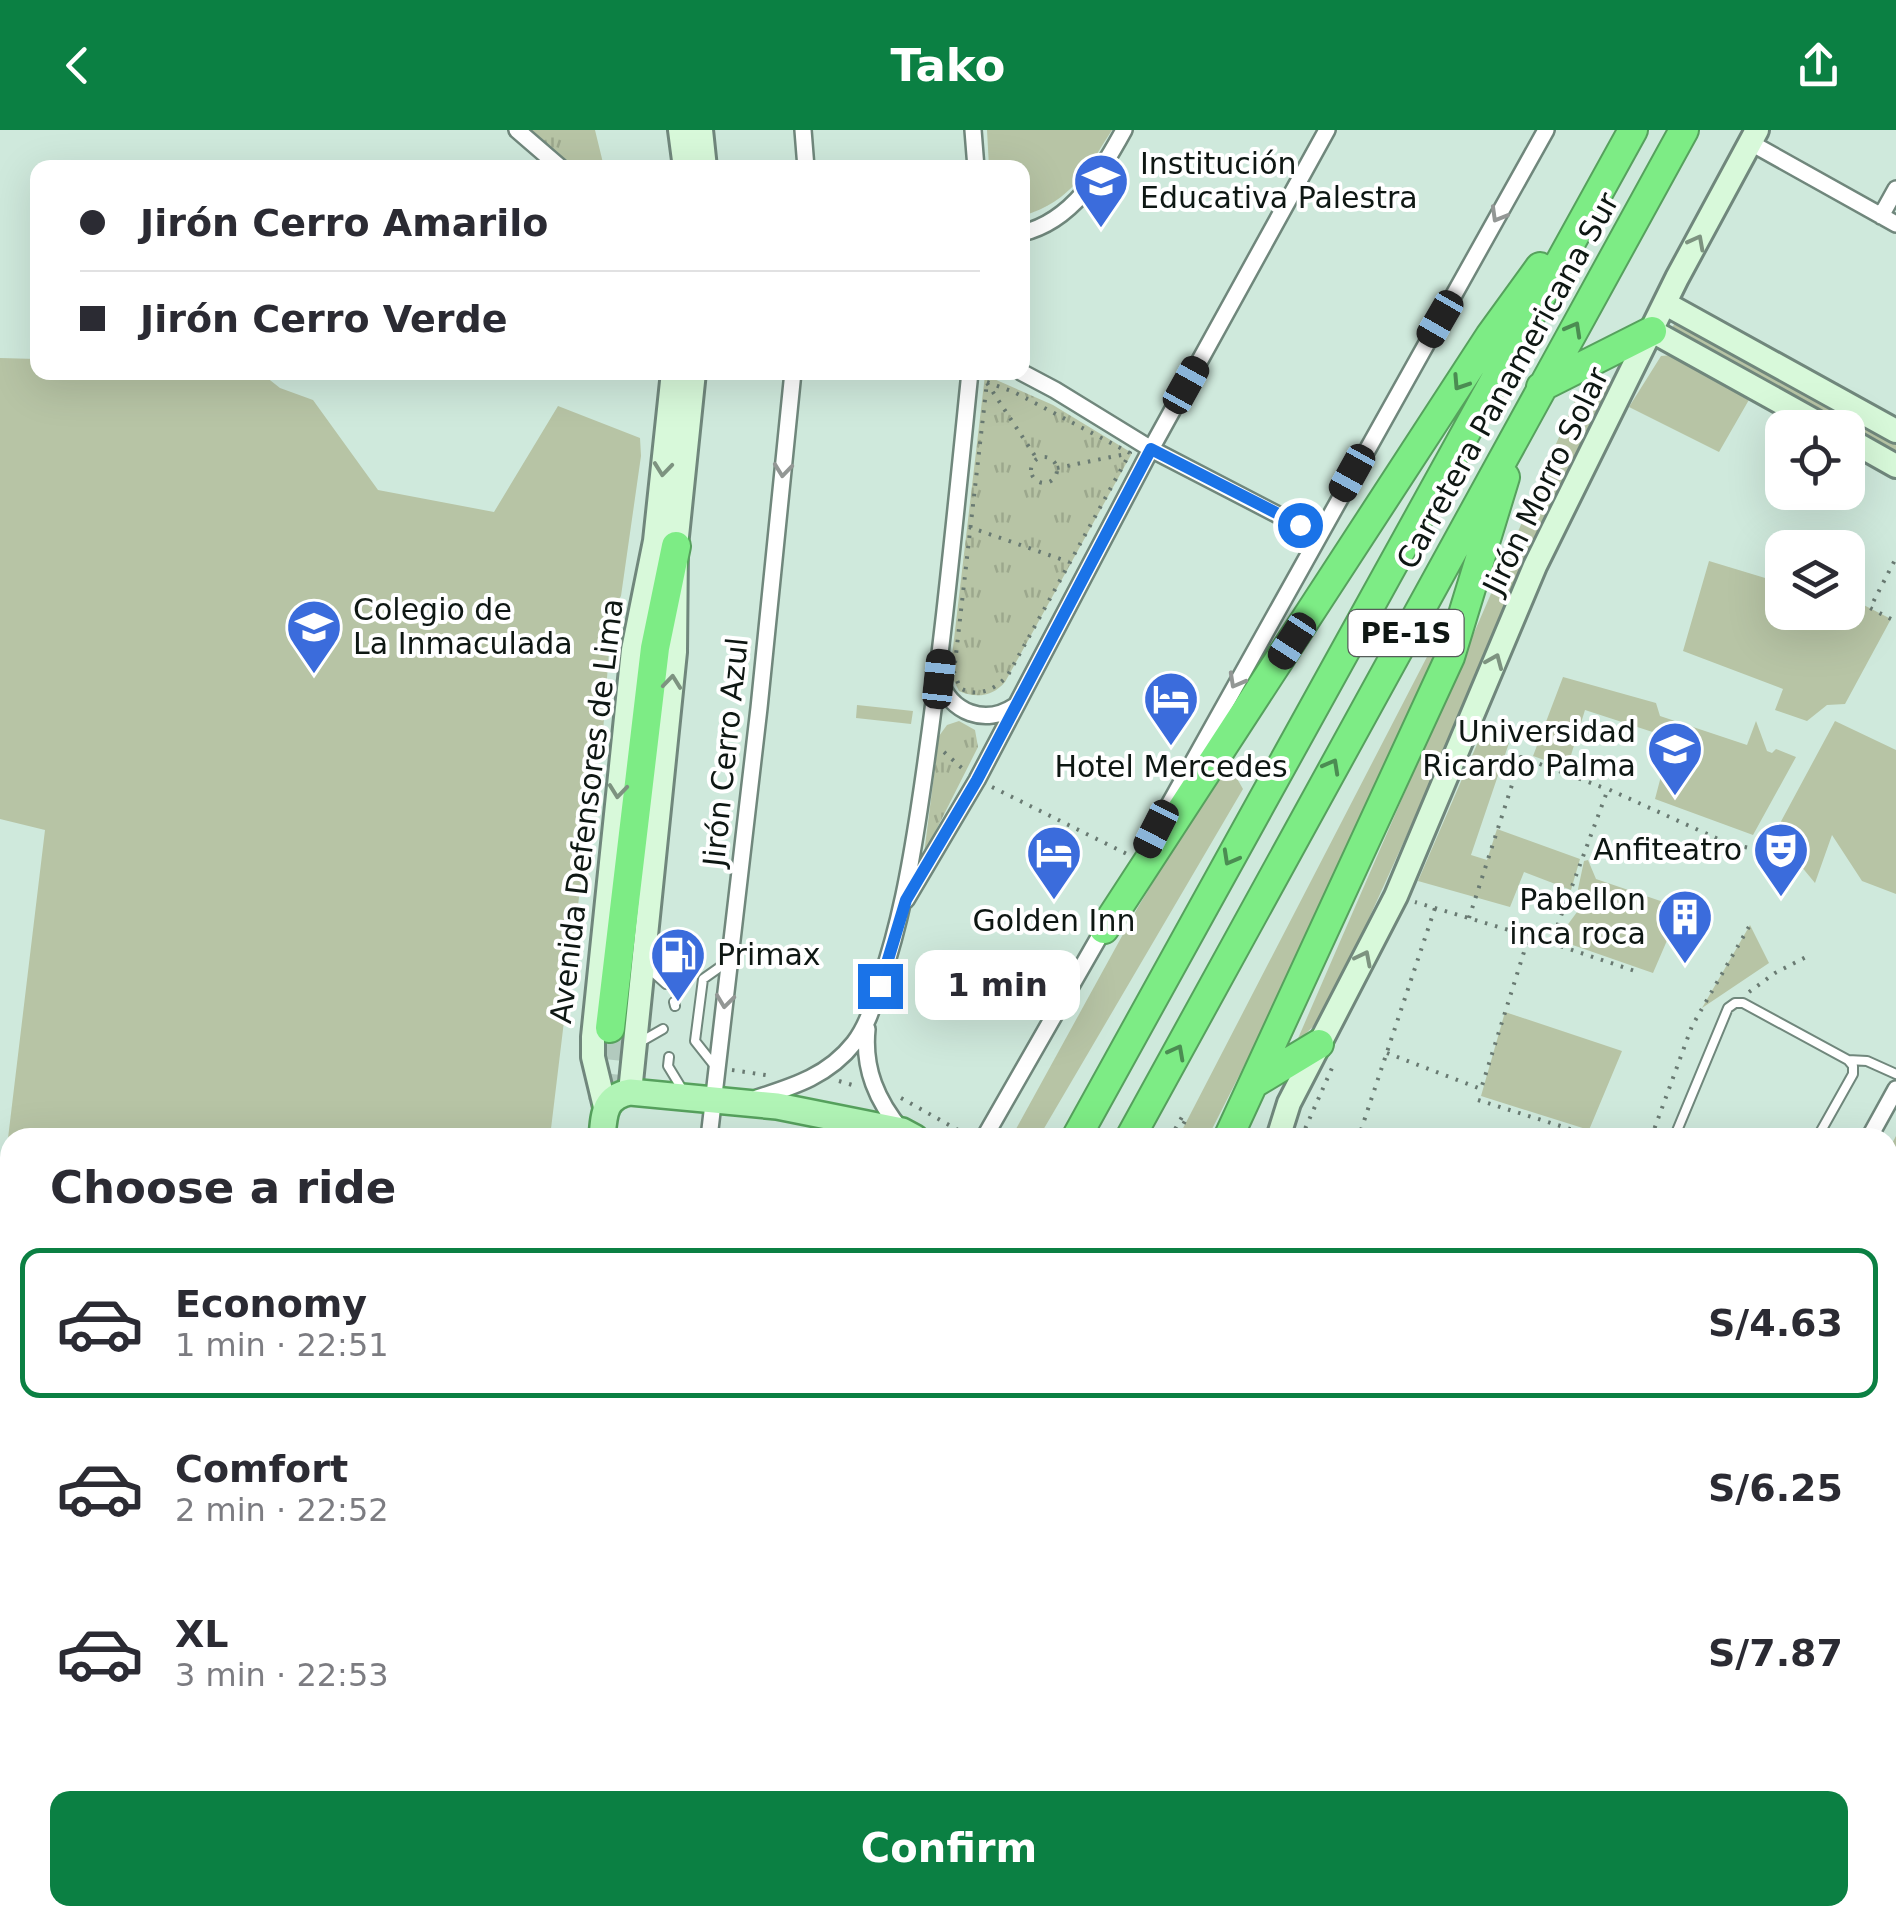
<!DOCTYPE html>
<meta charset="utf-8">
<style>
body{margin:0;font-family:"DejaVu Sans",sans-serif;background:#f2f2f3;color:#2b2b33;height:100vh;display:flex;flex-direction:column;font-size:38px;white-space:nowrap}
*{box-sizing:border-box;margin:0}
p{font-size:32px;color:#7c7c81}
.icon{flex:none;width:55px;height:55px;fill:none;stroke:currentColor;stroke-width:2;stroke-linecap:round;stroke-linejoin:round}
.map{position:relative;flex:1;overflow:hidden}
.details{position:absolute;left:0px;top:998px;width:1898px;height:798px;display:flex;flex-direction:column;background:#fff;border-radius:30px 30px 0 0;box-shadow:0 10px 40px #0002}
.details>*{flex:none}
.guide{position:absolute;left:30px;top:30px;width:1000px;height:220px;border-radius:20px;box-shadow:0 10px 40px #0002;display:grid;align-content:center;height:220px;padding:0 50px;background:#fff}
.buttons{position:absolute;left:1765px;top:280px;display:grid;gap:20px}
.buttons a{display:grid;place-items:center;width:100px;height:100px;border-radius:20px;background:#fff;box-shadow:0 10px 40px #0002;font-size:50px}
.end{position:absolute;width:45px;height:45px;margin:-22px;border:12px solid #1a73e8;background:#fff;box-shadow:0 0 0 5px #fff}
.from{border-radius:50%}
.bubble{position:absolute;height:70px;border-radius:20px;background:#fff;box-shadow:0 10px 40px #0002;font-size:32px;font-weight:800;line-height:70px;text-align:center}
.car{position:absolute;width:30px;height:60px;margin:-30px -15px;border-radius:12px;box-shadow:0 0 8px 2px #0007;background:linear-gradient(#222 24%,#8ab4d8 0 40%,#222 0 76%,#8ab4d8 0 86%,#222 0)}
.guide b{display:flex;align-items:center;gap:35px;height:95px;font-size:38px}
.guide b+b{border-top:2px solid #e1e1e2}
.guide i{width:25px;height:25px;background:#2b2b33}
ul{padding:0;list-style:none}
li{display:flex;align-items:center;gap:30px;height:150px;margin:0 20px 15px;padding:0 30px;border:5px solid transparent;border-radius:20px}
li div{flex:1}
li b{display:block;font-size:38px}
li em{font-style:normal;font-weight:800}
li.active{border-color:#0b8043}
li>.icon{width:90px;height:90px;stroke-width:1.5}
h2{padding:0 50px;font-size:45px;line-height:120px}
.cta{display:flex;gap:20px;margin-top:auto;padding:20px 50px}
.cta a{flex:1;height:115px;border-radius:20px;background:#0b8043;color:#fff;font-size:40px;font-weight:800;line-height:115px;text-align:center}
header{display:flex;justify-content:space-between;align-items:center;height:130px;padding:0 50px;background:#0b8043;color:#fff;font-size:45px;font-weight:800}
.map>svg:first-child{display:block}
.grass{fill:#b7c4a5}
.park{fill:url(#park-tufts)}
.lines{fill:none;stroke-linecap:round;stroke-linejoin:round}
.highway-tunnel{stroke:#b2cabe;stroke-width:28;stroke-dasharray:28 14;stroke-linecap:butt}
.lane-casing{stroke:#70877c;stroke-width:12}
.street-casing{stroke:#70877c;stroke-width:20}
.secondary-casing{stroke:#70877c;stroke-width:28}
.primary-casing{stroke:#56a15d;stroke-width:30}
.highway-casing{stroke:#56a15d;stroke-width:32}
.path{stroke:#697a72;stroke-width:4;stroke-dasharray:2.5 8;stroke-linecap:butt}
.lane{stroke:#fff;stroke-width:8}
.street{stroke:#fff;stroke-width:15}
.secondary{stroke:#d8f9da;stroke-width:22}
.primary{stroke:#b1f4b6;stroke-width:25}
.highway{stroke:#7dec85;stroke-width:28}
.oneway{stroke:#939795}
.oneway2{stroke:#7d9380}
.oneway3{stroke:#4b8c52}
.route{stroke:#1a73e8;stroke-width:12}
.labels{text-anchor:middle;stroke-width:8;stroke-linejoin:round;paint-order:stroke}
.shield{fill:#fff;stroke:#565d5a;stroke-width:2.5}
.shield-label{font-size:28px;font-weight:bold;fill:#0e1713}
.poi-label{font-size:30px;fill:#0e1713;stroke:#fff;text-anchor:start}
.street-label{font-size:30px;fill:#0e1713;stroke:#fff}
</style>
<header><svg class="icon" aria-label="back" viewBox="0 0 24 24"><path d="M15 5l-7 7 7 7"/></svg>Tako<svg class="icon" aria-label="share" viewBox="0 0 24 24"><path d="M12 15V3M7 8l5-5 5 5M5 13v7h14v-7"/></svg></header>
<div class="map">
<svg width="1896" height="1793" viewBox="0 0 1896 1793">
<defs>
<pattern id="park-tufts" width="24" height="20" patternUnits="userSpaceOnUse" patternTransform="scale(2.5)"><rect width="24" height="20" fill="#b7c4a5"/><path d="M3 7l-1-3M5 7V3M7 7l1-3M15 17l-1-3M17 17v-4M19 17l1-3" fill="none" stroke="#9ca88d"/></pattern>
</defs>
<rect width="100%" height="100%" fill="#cfe9dc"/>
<path class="grass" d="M987,0H1112C1085,42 1073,70 1023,86L1022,38L989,37Z
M1676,191L1896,313V327L1670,201Z
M1673,225L1750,268L1719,322L1629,277L1661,226Z
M0,228L37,229L38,242L261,243L280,258L313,270L378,360L494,382L558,276L640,308L641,326L621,466L612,481L603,602L591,668L550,1007L10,1008V1078L0,1075L45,700L0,689Z
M1603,244L1610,258L1325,885L1296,913L1579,261Z
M1709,431L1782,453V482H1848V467L1891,489L1845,574L1827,575L1807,591L1775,580L1783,559L1683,521Z
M1430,521L1434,532L1279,867L1208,1007L1178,1008Z
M1563,547L1656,573L1660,586L1747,615L1756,591L1767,621L1772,623L1776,619L1796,627L1753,705L1655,669L1671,608L1585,580L1567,638L1533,626Z
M857,575L913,581L911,594L856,588Z
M1835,591L1896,620V764L1862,751L1832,705L1815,753L1781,712L1778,697Z
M1481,605L1509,613L1471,725L1487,730L1497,699L1580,729L1571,760L1524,742L1510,777L1418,751Z
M1227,631L1243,659L1039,1007L1011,1008L1138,777Z
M1588,730L1596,749L1681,778L1653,843L1564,812L1563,801L1583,774L1578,759L1584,731Z
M1750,795L1769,833L1702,878Z
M1505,882L1622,921L1589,1000L1481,966Z
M0,1159L10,1161V1366L0,1370Z"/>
<path class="park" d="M527,0H595L604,37H571Z
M985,245L1053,275L1132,323L1005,552C993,566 977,569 959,561L950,543Z
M959,591L975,600L978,617L924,724L939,606L947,595Z
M1896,1006V1299L1888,1294V1021Z"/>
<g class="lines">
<path class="highway-tunnel" d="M602,971L610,898
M493,1793L494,1785"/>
<g class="lane-casing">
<path id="lane" d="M647,837L666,854
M674,872L675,876
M642,911L663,899
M669,927L668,936L682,959
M714,935L695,911L703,849L730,830
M1674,1008L1728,878L1735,873H1743L1848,930L1867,931L1896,944
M1817,1008L1853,944V936L1848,930
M0,1137L10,1136
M1888,1360L1896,1364
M0,1394L10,1396
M1896,1401L1891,1409L1896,1418"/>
</g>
<g class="street-casing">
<path id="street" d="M517,0L561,38
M803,0L806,38
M973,0L976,38
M1751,13L1896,94
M1881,86L1896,59
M1022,103C1073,91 1101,42 1124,0
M1021,242L1055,260L1151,319L1317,405
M939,549C951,583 985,596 1015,576
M1160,691L1546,0
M906,770L977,650L1151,319L1327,0
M867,899C863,939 877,971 902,1001
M757,968C795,956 829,945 854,913C868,895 874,872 881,850C900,794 910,739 919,680C941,535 955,389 970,242
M709,1008L759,578L793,242
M984,1008L1106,795
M1869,1008L1896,959
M1888,1315L1896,1320
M1482,1785L1497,1793
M1825,1785L1839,1793
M1008,1793L1012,1785
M1215,1793L1219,1785
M1416,1793L1419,1785
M1762,1793L1767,1785"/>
</g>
<g class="secondary-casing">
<path id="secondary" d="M680,0L685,38
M701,0L705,38
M1666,174L1896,301
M1652,201L1827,298
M1848,309L1896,336
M630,962L675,522L676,416L694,242
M605,977L593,927V907L633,520L655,411L673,242
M1278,1008L1289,973L1396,766L1535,436L1677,148L1757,0
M0,1561L10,1562
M0,1601L10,1602
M477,1793L478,1785
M555,1793L559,1785
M782,1793L786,1785"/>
</g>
<g class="primary-casing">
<path id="primary" d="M602,1008C604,984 604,967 630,962L777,976L902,1001L915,1008
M1888,1546L1896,1551
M1888,1589L1896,1594"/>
</g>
<g class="highway-casing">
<path id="highway" d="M1541,257L1652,201
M1104,799L1490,206L1540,137
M610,898L655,518L676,416
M1256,952L1319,914
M1076,1008L1633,0
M1130,1008L1684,0
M1228,1008L1450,527L1505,347
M642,1793L646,1785
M703,1793L712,1785"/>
</g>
<path class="path" d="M987,252L1014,262L1130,323L1008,545C995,560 977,568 960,558L954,542Z
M987,253L1037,329
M1031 340a13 13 0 1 1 26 0a13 13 0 1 1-26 0Z
M1057,338L1126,324
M969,397L1069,432
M1891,489L1870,478L1896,428
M944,622L963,639
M992,657L1127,724
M1469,788L1521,627L1607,659
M1529,806L1551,813L1608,659L1727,713L1767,722
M1551,813L1638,842
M1749,862L1775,843L1808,826
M1387,923L1481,959L1529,806L1415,772
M732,940L772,946
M839,951L859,957
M901,968L967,1005
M1478,970L1589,1005
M1361,1000L1435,778
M1170,1008L1182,987L1186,989L1176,1008
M1301,1008L1332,938
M1651,1008L1692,896L1750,795
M1895,1222H1896"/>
<use href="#lane" class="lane"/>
<use href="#street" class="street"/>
<use href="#secondary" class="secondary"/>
<use href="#primary" class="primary"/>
<use href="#highway" class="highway"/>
</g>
<defs><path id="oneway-chevron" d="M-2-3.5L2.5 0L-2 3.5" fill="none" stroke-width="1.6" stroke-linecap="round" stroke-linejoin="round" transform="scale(2.5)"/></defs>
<g class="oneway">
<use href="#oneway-chevron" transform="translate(1498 85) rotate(120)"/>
<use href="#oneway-chevron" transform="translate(783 340) rotate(96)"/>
<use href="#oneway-chevron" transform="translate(1236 551) rotate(119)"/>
<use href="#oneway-chevron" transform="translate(725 871) rotate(97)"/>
</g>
<g class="oneway2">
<use href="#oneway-chevron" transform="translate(1697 112) rotate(-62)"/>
<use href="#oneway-chevron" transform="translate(663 339) rotate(96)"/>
<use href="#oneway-chevron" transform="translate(1495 531) rotate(-67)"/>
<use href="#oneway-chevron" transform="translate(672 552) rotate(-84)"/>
<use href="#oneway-chevron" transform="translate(618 661) rotate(96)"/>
<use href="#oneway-chevron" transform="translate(1364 828) rotate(-63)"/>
</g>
<g class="oneway3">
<use href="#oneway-chevron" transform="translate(1574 199) rotate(-61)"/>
<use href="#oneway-chevron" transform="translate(1460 253) rotate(123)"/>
<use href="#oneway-chevron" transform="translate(1332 636) rotate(-61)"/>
<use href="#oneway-chevron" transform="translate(1230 728) rotate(119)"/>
<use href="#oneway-chevron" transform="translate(1177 922) rotate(-62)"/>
</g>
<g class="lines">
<path class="route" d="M880,856L906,770L977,650L1151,319L1300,395"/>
</g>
<defs>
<g id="school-pin" transform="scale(2.875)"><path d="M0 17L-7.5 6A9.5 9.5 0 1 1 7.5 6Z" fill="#3b6cdc" stroke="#fff"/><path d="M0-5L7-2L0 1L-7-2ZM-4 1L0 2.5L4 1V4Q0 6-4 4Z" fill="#fff"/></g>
<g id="hotel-pin" transform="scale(2.875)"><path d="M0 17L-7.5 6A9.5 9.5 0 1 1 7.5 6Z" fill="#3b6cdc" stroke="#fff"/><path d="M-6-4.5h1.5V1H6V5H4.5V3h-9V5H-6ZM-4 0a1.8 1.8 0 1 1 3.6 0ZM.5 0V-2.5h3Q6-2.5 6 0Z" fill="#fff"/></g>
<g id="university-pin" transform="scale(2.875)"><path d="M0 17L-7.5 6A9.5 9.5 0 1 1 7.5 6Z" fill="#3b6cdc" stroke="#fff"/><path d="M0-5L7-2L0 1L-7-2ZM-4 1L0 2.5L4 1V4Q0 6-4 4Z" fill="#fff"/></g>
<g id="theatre-pin" transform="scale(2.875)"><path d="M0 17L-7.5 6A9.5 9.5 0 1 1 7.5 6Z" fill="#3b6cdc" stroke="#fff"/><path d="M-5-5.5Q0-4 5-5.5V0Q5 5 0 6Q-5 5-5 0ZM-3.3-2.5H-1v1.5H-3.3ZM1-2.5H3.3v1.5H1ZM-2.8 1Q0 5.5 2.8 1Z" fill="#fff"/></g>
<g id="building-pin" transform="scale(2.875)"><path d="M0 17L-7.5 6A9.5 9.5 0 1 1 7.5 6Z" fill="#3b6cdc" stroke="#fff"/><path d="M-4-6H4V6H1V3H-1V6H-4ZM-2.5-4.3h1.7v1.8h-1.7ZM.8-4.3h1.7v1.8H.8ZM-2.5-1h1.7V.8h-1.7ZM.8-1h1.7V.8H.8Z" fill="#fff"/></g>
<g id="fuel-pin" transform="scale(2.875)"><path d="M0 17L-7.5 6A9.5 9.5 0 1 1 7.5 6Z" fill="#3b6cdc" stroke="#fff"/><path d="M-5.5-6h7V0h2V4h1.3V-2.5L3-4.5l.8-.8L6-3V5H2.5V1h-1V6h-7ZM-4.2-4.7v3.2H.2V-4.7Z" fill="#fff"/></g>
</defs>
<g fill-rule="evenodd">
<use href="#school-pin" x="1101" y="51"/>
<use href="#school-pin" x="314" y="497"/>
<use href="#hotel-pin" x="1171" y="569"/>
<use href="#university-pin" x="1675" y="619"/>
<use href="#theatre-pin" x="1781" y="720"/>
<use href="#hotel-pin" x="1054" y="723"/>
<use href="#building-pin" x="1685" y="787"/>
<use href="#fuel-pin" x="678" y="825"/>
</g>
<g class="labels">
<rect class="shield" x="1348.5" y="480" width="115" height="46" rx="8"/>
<g class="shield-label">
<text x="1406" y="513">PE-1S</text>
</g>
<g class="poi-label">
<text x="1140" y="44">Institución<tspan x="1140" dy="34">Educativa Palestra</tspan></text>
<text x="353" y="490">Colegio de<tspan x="353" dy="34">La Inmaculada</tspan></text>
<text x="1636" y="612" text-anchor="end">Universidad<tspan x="1636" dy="34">Ricardo Palma</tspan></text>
<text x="1171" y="647" text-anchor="middle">Hotel Mercedes</text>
<text x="1742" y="730" text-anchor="end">Anfiteatro</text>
<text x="1646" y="780" text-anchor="end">Pabellon<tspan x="1646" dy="34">inca roca</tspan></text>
<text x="1054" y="801" text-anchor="middle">Golden Inn</text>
<text x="717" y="835">Primax</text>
</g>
<g class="street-label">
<text transform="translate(1508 251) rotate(-61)" y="10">Carretera Panamericana Sur</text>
<text transform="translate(1546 351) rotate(-64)" y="10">Jirón Morro Solar</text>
<text transform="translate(726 622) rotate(-84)" y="10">Jirón Cerro Azul</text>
<text transform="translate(587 681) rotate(-83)" y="10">Avenida Defensores de Lima</text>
</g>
</g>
</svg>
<div class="buttons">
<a><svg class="icon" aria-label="locate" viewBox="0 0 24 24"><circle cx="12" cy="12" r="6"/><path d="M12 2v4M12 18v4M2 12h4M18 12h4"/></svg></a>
<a><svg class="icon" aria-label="layers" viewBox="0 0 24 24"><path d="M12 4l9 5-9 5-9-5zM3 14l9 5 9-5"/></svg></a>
</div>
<i class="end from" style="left:1300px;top:395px"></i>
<i class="end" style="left:880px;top:856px"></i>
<div class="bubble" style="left:915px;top:820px;width:165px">1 min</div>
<i class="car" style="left:1440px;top:189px;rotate:210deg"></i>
<i class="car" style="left:1186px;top:255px;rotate:29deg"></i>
<i class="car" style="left:1352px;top:343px;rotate:209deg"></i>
<i class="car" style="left:1292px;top:511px;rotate:213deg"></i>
<i class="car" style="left:939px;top:549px;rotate:6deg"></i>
<i class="car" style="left:1156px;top:699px;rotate:207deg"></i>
<div class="guide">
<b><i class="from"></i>Jirón Cerro Amarilo</b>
<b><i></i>Jirón Cerro Verde</b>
</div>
<section class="details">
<h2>Choose a ride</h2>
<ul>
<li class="active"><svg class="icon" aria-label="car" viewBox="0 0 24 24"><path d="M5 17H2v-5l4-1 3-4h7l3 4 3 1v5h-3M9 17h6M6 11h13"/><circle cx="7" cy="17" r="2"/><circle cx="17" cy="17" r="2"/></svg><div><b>Economy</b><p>1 min · 22:51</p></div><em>S/4.63</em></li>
<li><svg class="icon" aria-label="car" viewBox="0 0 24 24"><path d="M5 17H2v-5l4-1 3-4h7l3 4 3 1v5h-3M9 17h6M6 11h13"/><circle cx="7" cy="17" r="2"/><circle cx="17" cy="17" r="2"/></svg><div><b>Comfort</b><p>2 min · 22:52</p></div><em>S/6.25</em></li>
<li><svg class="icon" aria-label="car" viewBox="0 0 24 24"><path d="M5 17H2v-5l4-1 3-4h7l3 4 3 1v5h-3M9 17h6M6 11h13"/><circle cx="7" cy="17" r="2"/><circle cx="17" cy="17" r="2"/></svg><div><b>XL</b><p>3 min · 22:53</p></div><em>S/7.87</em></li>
</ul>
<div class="cta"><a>Confirm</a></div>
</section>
</div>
